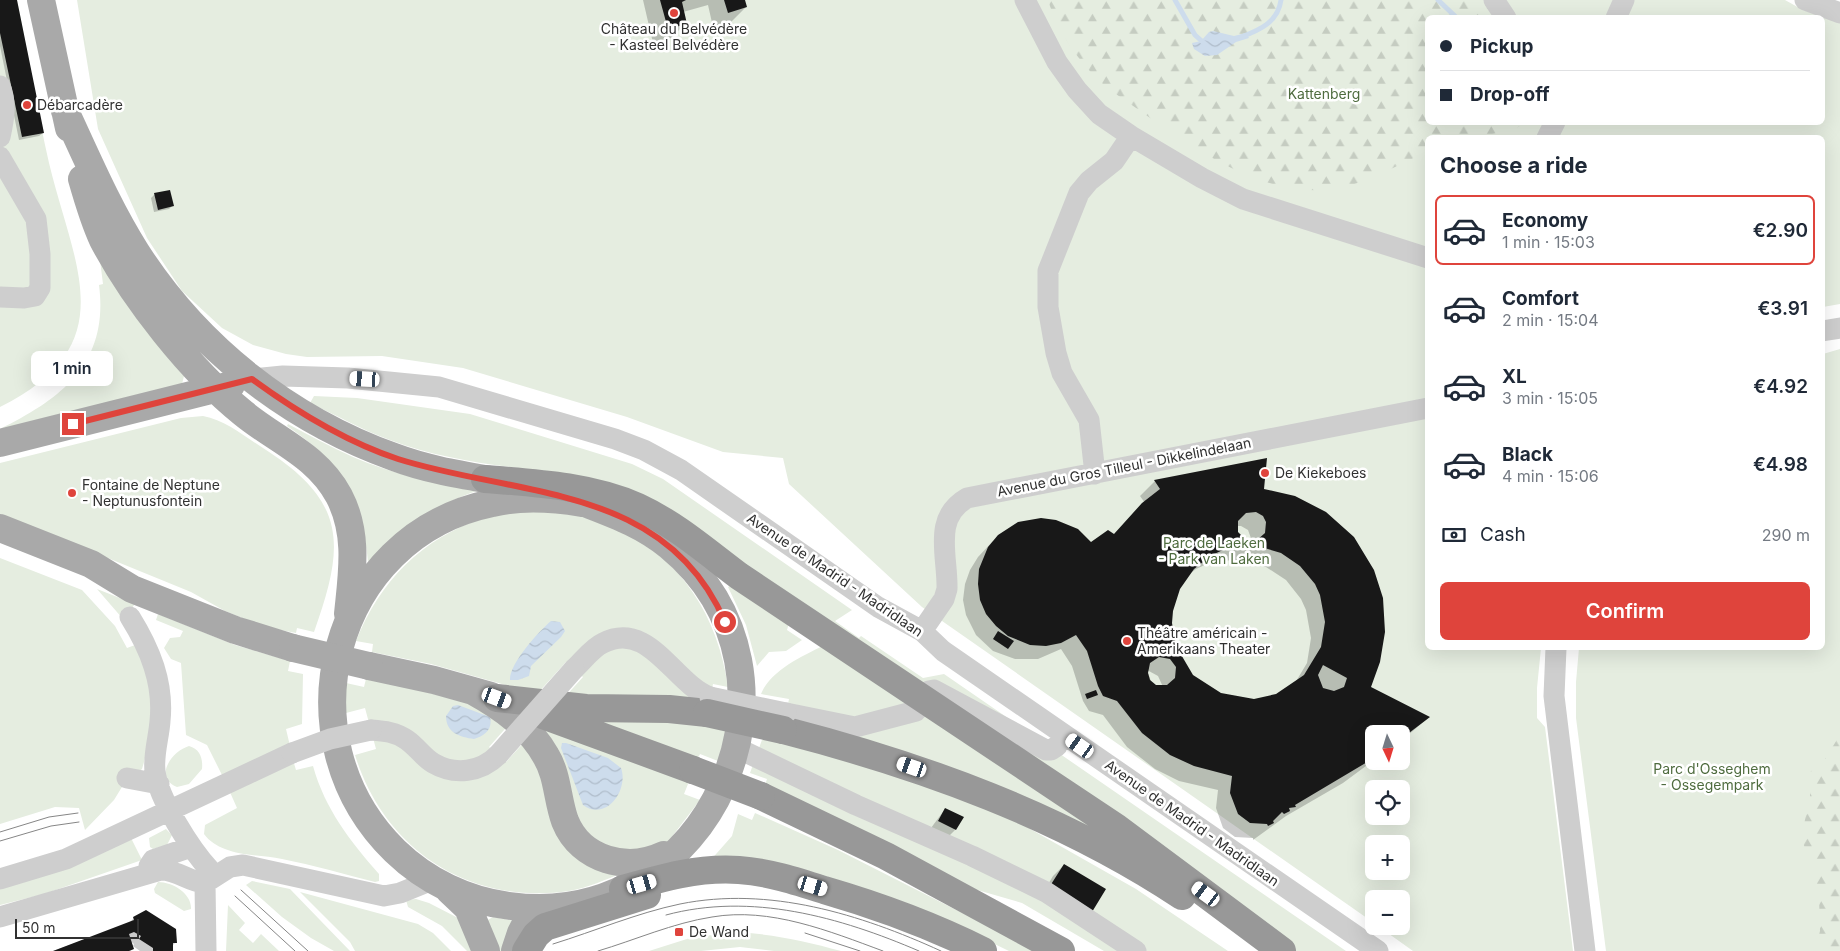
<!DOCTYPE html>
<meta charset="utf-8">
<style>
body{margin:0;font-family:Inter,sans-serif;background:#f2f2f3;color:#1f2937;height:100vh;display:flex;flex-direction:column;font-size:19px;white-space:nowrap}
*{box-sizing:border-box;margin:0}
p{font-size:16px;color:#747a83}
.icon{flex:none;width:28px;height:28px;fill:none;stroke:currentColor;stroke-width:2;stroke-linecap:round;stroke-linejoin:round}
.map{position:relative;flex:1;overflow:hidden}
.sheet{position:absolute;left:1425px;top:135px;width:400px;height:515px;display:flex;flex-direction:column;background:#fff;border-radius:8px;box-shadow:0 5px 20px #0002}
.sheet>*{flex:none}
.top-card{position:absolute;left:1425px;top:15px;width:400px;height:110px;border-radius:8px;box-shadow:0 5px 20px #0002;display:grid;align-content:center;height:110px;padding:0 15px;background:#fff}
.needle{width:32px;rotate:176deg}
.buttons{position:absolute;left:1365px;top:725px;display:grid;gap:10px}
.buttons a{display:grid;place-items:center;width:45px;height:45px;border-radius:8px;background:#fff;box-shadow:0 5px 20px #0002;font-size:25px}
.scale{position:absolute;left:15px;bottom:12px;width:124px;box-sizing:border-box;padding-left:5px;border:2px solid #313131;border-top:0;font-size:14px;line-height:18px;white-space:nowrap;color:#313131;-webkit-text-stroke:4px #fff;paint-order:stroke}
.end{position:absolute;width:22px;height:22px;margin:-11px;border:6px solid #df443c;background:#fff;box-shadow:0 0 0 2px #fff}
.from{border-radius:50%}
.bubble{position:absolute;height:35px;border-radius:8px;background:#fff;box-shadow:0 5px 20px #0002;font-size:16px;font-weight:600;line-height:35px;text-align:center}
.car{position:absolute;width:15px;height:30px;margin:-15px -8px;border-radius:6px;box-shadow:0 0 4px 1px #0007;background:linear-gradient(#fff 24%,#345 0 40%,#fff 0 76%,#345 0 86%,#fff 0)}
.top-card b{display:flex;align-items:center;gap:18px;height:48px;font-size:19px}
.top-card b+b{border-top:1px solid #e0e1e3}
.top-card i{width:12px;height:12px;background:#1f2937}
ul{padding:0;list-style:none}
li{display:flex;align-items:center;gap:15px;height:70px;margin:0 10px 8px;padding:0 5px;border:2px solid transparent;border-radius:8px}
li div{flex:1}
li b{display:block;font-size:19px}
li em{font-style:normal;font-weight:600}
li.selected{border-color:#df443c}
li>.icon{width:45px;height:45px;stroke-width:1.5}
h2{padding:0 15px;font-size:22px;line-height:60px}
.pay{display:flex;align-items:center;gap:12px;height:55px;padding:0 15px;font-size:19px}
.pay p{margin-inline-start:auto}
.cta{display:flex;gap:10px;margin-top:auto;padding:10px 15px}
.cta a{flex:1;height:58px;border-radius:8px;background:#df443c;color:#fff;font-size:20px;font-weight:600;line-height:58px;text-align:center}
.map>svg:first-child{display:block}
.green{fill:#e5ede0;fill-rule:evenodd}
.forest{fill:url(#forest-firs);fill-rule:evenodd}
.water{fill:url(#water-waves)}
.shadow{fill:#0003;fill-rule:evenodd}
.lines{fill:none;stroke-linecap:round;stroke-linejoin:round}
.stream{stroke:#cddcec;stroke-width:5}
.building{fill:#181818;fill-rule:evenodd}
.minor{stroke:#cecece;stroke-width:21}
.major{stroke:#a9a9a9;stroke-width:28}
.highway{stroke:#989898;stroke-width:28}
.tram{stroke:#868686;stroke-width:1}
.minor-bridge{stroke:#cecece;stroke-width:21}
.major-bridge{stroke:#a9a9a9;stroke-width:28}
.highway-bridge{stroke:#989898;stroke-width:28}
.route{stroke:#df443c;stroke-width:6}
.poi-dot{fill:#df443c;stroke:#fff;stroke-width:2}
.labels{text-anchor:middle;stroke-width:5;stroke-linejoin:round;paint-order:stroke}
.poi-label{font-size:14px;fill:#313131;stroke:#fff;text-anchor:start}
.park-label{font-size:14px;fill:#4f6c3f;stroke:#fff}
.street-label{font-size:14px;fill:#313131;stroke:#fff}
</style>
<div class="map">
<svg width="1840" height="951" viewBox="0 0 1840 951">
<defs>
<pattern id="forest-firs" width="22" height="20" patternUnits="userSpaceOnUse" patternTransform="scale(1.25)"><rect width="22" height="20" fill="#e5ede0"/><path d="M5 1l3.5 6h-7zM16 11l3.5 6h-7z" fill="#c5ccc1"/></pattern>
<pattern id="water-waves" width="16" height="10" patternUnits="userSpaceOnUse" patternTransform="scale(1.25)"><rect width="16" height="10" fill="#cddcec"/><path d="M0 5q4-4 8 0t8 0" fill="none" stroke="#b0bdcb"/></pattern>
</defs>
<rect width="100%" height="100%" fill="#fff"/>
<path class="green" d="M0,0H17C28,54 37,110 49,163C74,267 125,345 0,407Z
M77,0H1785L1803,10L1840,23V304L1823,307L1822,138H1428V648H1541L1537,688V718L1545,727L1573,951H1413L1378,926H1401V899H1374V923L922,607L789,484L783,458L723,452L627,417L463,368L382,356L307,357L286,354L253,345L222,328L182,291L147,238L98,129ZM1428,18H1822V122H1428ZM1374,734H1401V761H1374ZM1374,789H1401V816H1374ZM1374,844H1401V871H1374Z
M100,260L184,376L182,384L0,429C63,398 109,362 99,285L103,284Z
M1840,349V951H1606L1576,718V682L1579,648H1822L1823,354Z
M314,396L357,398L470,414L632,464L663,479L852,610L835,621L859,638L861,636L923,678L944,674L1346,951H1294L1089,801L554,472C498,466 443,460 390,440C362,430 336,415 310,403Z
M203,416C225,420 244,436 263,448C348,502 345,545 314,632L297,628L296,633L265,627L225,611L191,592L0,514V463L181,418Z
M288,424C309,435 331,447 353,457C392,474 434,483 476,491C430,508 401,527 368,562C362,497 341,463 287,426Z
M529,510C548,512 568,513 586,517C596,519 606,524 614,528C682,557 718,617 728,687L713,684L709,703L564,698L583,677L566,662L537,694L431,664L372,652L373,644L356,641C380,581 422,538 484,518C498,513 515,513 529,510Z
M0,558L82,590L115,626L127,648L135,645C157,681 154,730 142,769L125,782L114,800L85,830L79,808L55,807L0,824Z
M733,584L789,623L787,630L802,640L786,651L769,652L757,666L746,625L728,587Z
M97,589L135,604L123,619Z
M158,614L235,645L290,661L288,671L303,674L302,724L286,729L290,746L223,777L207,745L186,735L181,663L171,659L164,648L170,638L180,637L183,631L156,620Z
M823,646L1092,826L1086,834L785,719L789,699L761,694C770,671 802,656 823,646Z
M366,679L393,683L478,706L511,722L489,747L506,762L528,738L554,798L623,873C606,879 588,888 569,891C470,905 385,851 355,755L376,749L365,708L346,713V683L364,687Z
M663,714L727,730L718,761L700,754L697,760L605,729L600,720Z
M537,725L690,779L684,794L700,800L664,847L630,857L583,838Z
M763,737L939,787L1025,826L1136,889L1228,951H1104L1022,903L967,887L764,788L767,779L750,773Z
M189,746C200,749 203,758 202,769L189,784L177,787C153,777 172,751 189,746Z
M293,760L296,770L313,766C325,809 350,841 379,874V881L375,882C344,874 313,865 282,859C264,855 242,856 225,849C217,846 209,841 204,834L205,825L237,808L229,790Z
M755,813L838,850L1037,951H1009L978,936L709,862L732,836L738,814L752,820Z
M166,829L172,835L167,845L153,849L150,847L149,838Z
M131,838L142,860L44,894L0,905V888Z
M252,881L290,889L350,951H334L311,938L282,917L246,885Z
M158,882C173,882 192,894 191,909L184,911L155,893L154,889Z
M300,892L418,924L433,933L451,951H355L350,942Z
M416,899L429,903L462,920L479,951H467L442,926L408,907L406,900Z
M228,905L245,923L239,930L253,943L261,934L279,951H226Z
M493,917L515,921L509,951H495L486,921Z
M735,932C772,934 806,941 841,951H774L740,947L701,951H649L690,938Z"/>
<path class="forest" d="M1048,0H1485L1497,17L1428,18V122L1527,123C1500,138 1458,137 1428,138L1427,152C1399,164 1370,182 1339,188C1258,204 1174,133 1110,90C1083,68 1058,34 1048,0ZM1213,31L1225,35L1241,36L1245,41C1230,41 1221,55 1205,56L1194,49L1197,41H1201Z
M1840,735V951H1815L1820,931L1819,897L1815,874L1801,838L1810,797V772L1823,762Z"/>
<path class="water" d="M1213,31L1234,36L1246,33L1249,38L1236,42L1217,55L1205,56L1194,49L1192,43L1201,41L1209,32Z
M551,621L560,622L565,631L561,637L531,666L529,676L518,680H510C509,664 539,631 551,621Z
M458,705L490,717C493,729 485,736 474,739C460,737 446,733 446,716L453,706Z
M562,743H566L608,758L621,768C629,790 606,822 583,805L561,748Z"/>
<path class="shadow" d="M0,0H16L43,133L39,136L19,140L0,46Z
M643,0H744L746,7L731,22L713,27L708,5L683,12L686,23L671,38L653,43Z
M169,191L172,206L169,209L154,212L151,198L154,195Z
M1266,459L1262,490L1295,497L1369,688L1428,718L1401,741V734H1374V760L1343,783L1286,816L1253,840V838L1235,837L1223,828L1216,808L1218,790L1179,781L1155,769L1127,747L1103,715L1089,711L1083,701L1072,666L1061,649L1038,659H1015L993,651L976,635L966,615L963,600L965,584L970,570L978,557L993,541L1091,543L1114,535L1145,503L1140,496L1155,481ZM1237,526H1241L1248,530L1252,541H1245L1237,532ZM1231,560L1243,561L1266,567L1286,580L1301,599L1306,610L1311,638L1307,663L1295,683L1276,695L1254,700L1221,695L1192,676L1175,647L1171,623L1172,611L1179,588L1187,576L1196,569L1207,564ZM1147,670L1158,676L1163,687L1152,684Z
M945,809L955,830L948,837L931,828Z
M1064,865L1104,890L1040,898L1053,876Z
M134,918L175,943L172,946V951H140L133,946L134,944L130,941L133,949L130,951H53L128,924Z"/>
<g class="lines">
<path class="stream" d="M1175,0L1195,35L1205,44
M1438,0L1457,18
M1241,37C1260,30 1278,22 1281,0"/>
</g>
<path class="building" d="M0,0H17L44,133L22,137L0,33Z
M660,0H686L682,2L687,24L668,29Z
M724,0H745L747,7L728,13Z
M170,190L174,206L158,210L154,193Z
M1267,458L1264,489L1295,496L1326,512L1354,537L1374,570L1383,598L1385,632L1380,662L1371,687L1430,717L1401,739V734H1374V758L1295,805L1296,807L1289,808L1290,811L1284,814L1282,812L1273,821L1274,823L1268,826L1267,824L1250,823L1238,814L1230,793L1232,776L1194,766L1170,755L1142,733L1117,701L1103,696L1098,686L1087,651L1076,635L1061,643L1046,646L1030,645L1008,636L996,626L986,614L980,600L978,584L979,569L988,547L998,535L1018,522L1041,518L1056,520L1078,529L1091,542L1108,530L1114,534L1142,503L1160,489L1154,480ZM1256,512L1263,516L1266,522L1265,533L1257,540H1246L1238,532V521L1246,513ZM1246,546H1258L1281,553L1300,566L1315,584L1320,595L1325,622L1321,647L1304,675L1276,694L1254,699L1221,693L1193,675L1176,646L1172,623L1173,611L1180,589L1194,569L1212,555L1223,550ZM1159,657L1170,659L1176,667L1175,678L1167,685H1156L1150,680L1148,673L1150,663ZM1323,665L1347,678L1344,687L1334,691L1323,688L1318,675Z
M998,631L1014,641L1008,649L993,639Z
M1096,690L1098,695L1087,699L1085,694Z
M945,808L964,817L956,830L938,821Z
M1064,864L1106,889L1092,912L1050,886Z
M146,910L176,929L177,943H173V951H153V948L139,939L141,936L134,932L129,934L134,949L129,951H53L134,920L133,917Z"/>
<g class="lines">
<path class="minor" d="M1025,0L1057,62L1077,90L1099,114L1131,136L1202,178L1243,199L1428,258
M1494,0L1506,18
M1805,0L1840,13
M1616,18L1624,0
M0,86C7,103 4,119 0,137
M1547,138L1555,122
M0,157L36,219L40,254V288L35,296L24,298L0,297
M1822,331L1840,328
M252,379L283,376L348,378L439,387L615,439L644,450L681,470L878,607L922,631L943,651L1378,951
M1095,474L1089,420L1062,373L1056,353L1048,307V271L1079,193L1089,181L1114,161L1131,136
M130,617C150,649 164,683 160,721C159,737 153,755 155,771C158,798 191,850 210,870
M922,631L944,599L947,589C948,556 932,518 967,498L1428,408
M1556,648L1554,696L1585,951
M574,669C583,661 592,648 603,643C649,619 674,684 710,697
M786,713L855,727L916,711L929,691L934,690L1046,750H1051L1057,746
M371,730C384,731 396,732 407,740C417,747 423,757 433,763C455,776 481,772 498,755
M737,748L856,805L972,856L1046,892L1136,951
M127,778L159,784
M149,866L153,860L191,847
M0,879L66,859L292,753
M205,883L206,951
M0,917L161,870C178,870 189,882 205,883L230,867L243,865L384,896L400,893L432,880"/>
<path class="major" d="M41,0L69,128
M65,111C87,158 108,208 136,252C197,347 288,419 394,457C431,471 470,476 508,483
M82,179C88,200 94,221 103,240C134,299 191,371 243,413C277,441 317,455 339,496C359,534 352,574 348,614
M0,443L231,385
M577,500C610,513 641,523 669,546C825,675 710,933 510,906C467,901 426,881 395,851C279,738 331,536 492,503C522,496 552,498 582,503
M0,528L91,564L132,589L235,630L293,648
M369,666L434,680L491,696
M473,691C502,707 529,726 546,756C558,776 557,799 565,821C581,861 628,872 664,855
M449,890L468,908L486,951
M515,951L521,933L534,908"/>
<path class="highway" d="M485,479C536,483 591,486 638,507C675,524 707,552 739,576L1117,828L1282,951
M497,698L586,708L669,709L707,713
M543,715L693,770
M783,730C923,766 1061,816 1182,896
M761,796L886,856L1061,951
M623,889C661,878 699,867 739,870C768,872 796,881 824,890C879,906 931,925 983,951
M526,951L536,935L545,927L647,895"/>
<path class="tram" d="M0,832L49,817L78,813
M0,841L51,826L79,822
M241,890L308,951
M235,896L295,951
M666,915C751,892 840,917 919,951
M805,933L860,951
M553,944C595,931 637,913 680,904C769,886 860,914 941,951
M598,951C635,940 673,923 712,917C770,907 829,931 883,951"/>
<path class="minor-bridge" d="M710,697L786,713
M292,753L330,739L371,730
M498,755L574,669"/>
<path class="major-bridge" d="M293,648L369,666"/>
<path class="highway-bridge" d="M707,713L783,730
M693,770L761,796"/>
</g>
<g class="lines">
<path class="route" d="M73,424L252,379C297,412 344,441 398,459C518,497 666,484 725,622"/>
</g>
<g class="poi-dot">
<circle cx="674" cy="13" r="5"/>
<circle cx="27" cy="105" r="5"/>
<circle cx="1265" cy="473" r="5"/>
<circle cx="72" cy="493" r="5"/>
<circle cx="1127" cy="641" r="5"/>
<rect x="674" y="927" width="10" height="10" rx="2.5"/>
</g>
<g class="labels">
<g class="poi-label">
<text x="674" y="34" text-anchor="middle">Château du Belvédère<tspan x="674" dy="16">- Kasteel Belvédère</tspan></text>
<text x="37" y="110">Débarcadère</text>
<text x="1275" y="478">De Kiekeboes</text>
<text x="82" y="490">Fontaine de Neptune<tspan x="82" dy="16">- Neptunusfontein</tspan></text>
<text x="1137" y="638">Théâtre américain -<tspan x="1137" dy="16">Amerikaans Theater</tspan></text>
<text x="689" y="937">De Wand</text>
</g>
<g class="park-label">
<text x="1324" y="99">Kattenberg</text>
<text x="1214" y="548">Parc de Laeken<tspan x="1214" dy="16">- Park van Laken</tspan></text>
<text x="1712" y="774">Parc d'Osseghem<tspan x="1712" dy="16">- Ossegempark</tspan></text>
</g>
<g class="street-label">
<text transform="translate(1124 467) rotate(-11)" y="5">Avenue du Gros Tilleul - Dikkelindelaan</text>
<text transform="translate(835 575) rotate(34)" y="5">Avenue de Madrid - Madridlaan</text>
<text transform="translate(1192 823) rotate(35)" y="5">Avenue de Madrid - Madridlaan</text>
</g>
</g>
</svg>
<div class="buttons">
<a><svg class="needle" viewBox="-14 -14 28 28"><path d="M0-13l5 13h-10z" fill="#e53935"/><path d="M0 13l5-13h-10z" fill="#747a83"/></svg></a>
<a><svg class="icon" aria-label="locate" viewBox="0 0 24 24"><circle cx="12" cy="12" r="6"/><path d="M12 2v4M12 18v4M2 12h4M18 12h4"/></svg></a>
<a>+</a>
<a>−</a>
</div>
<div class="scale">50 m</div>
<i class="end from" style="left:725px;top:622px"></i>
<i class="end" style="left:73px;top:424px"></i>
<div class="bubble" style="left:31px;top:351px;width:82px">1 min</div>
<i class="car" style="left:365px;top:379px;rotate:273deg"></i>
<i class="car" style="left:497px;top:698px;rotate:110deg"></i>
<i class="car" style="left:1080px;top:746px;rotate:305deg"></i>
<i class="car" style="left:912px;top:767px;rotate:289deg"></i>
<i class="car" style="left:642px;top:884px;rotate:74deg"></i>
<i class="car" style="left:813px;top:886px;rotate:107deg"></i>
<i class="car" style="left:1206px;top:894px;rotate:306deg"></i>
<div class="top-card">
<b><i class="from"></i>Pickup</b>
<b><i></i>Drop-off</b>
</div>
<section class="sheet">
<h2>Choose a ride</h2>
<ul>
<li class="selected"><svg class="icon" aria-label="car" viewBox="0 0 24 24"><path d="M5 17H2v-5l4-1 3-4h7l3 4 3 1v5h-3M9 17h6M6 11h13"/><circle cx="7" cy="17" r="2"/><circle cx="17" cy="17" r="2"/></svg><div><b>Economy</b><p>1 min · 15:03</p></div><em>€2.90</em></li>
<li><svg class="icon" aria-label="car" viewBox="0 0 24 24"><path d="M5 17H2v-5l4-1 3-4h7l3 4 3 1v5h-3M9 17h6M6 11h13"/><circle cx="7" cy="17" r="2"/><circle cx="17" cy="17" r="2"/></svg><div><b>Comfort</b><p>2 min · 15:04</p></div><em>€3.91</em></li>
<li><svg class="icon" aria-label="car" viewBox="0 0 24 24"><path d="M5 17H2v-5l4-1 3-4h7l3 4 3 1v5h-3M9 17h6M6 11h13"/><circle cx="7" cy="17" r="2"/><circle cx="17" cy="17" r="2"/></svg><div><b>XL</b><p>3 min · 15:05</p></div><em>€4.92</em></li>
<li><svg class="icon" aria-label="car" viewBox="0 0 24 24"><path d="M5 17H2v-5l4-1 3-4h7l3 4 3 1v5h-3M9 17h6M6 11h13"/><circle cx="7" cy="17" r="2"/><circle cx="17" cy="17" r="2"/></svg><div><b>Black</b><p>4 min · 15:06</p></div><em>€4.98</em></li>
</ul>
<div class="pay"><svg class="icon" aria-label="cash" viewBox="0 0 24 24"><path d="M3 7h18v10H3z"/><circle cx="12" cy="12" r="2"/></svg>Cash<p>290 m</p></div>
<div class="cta"><a>Confirm</a></div>
</section>
</div>
